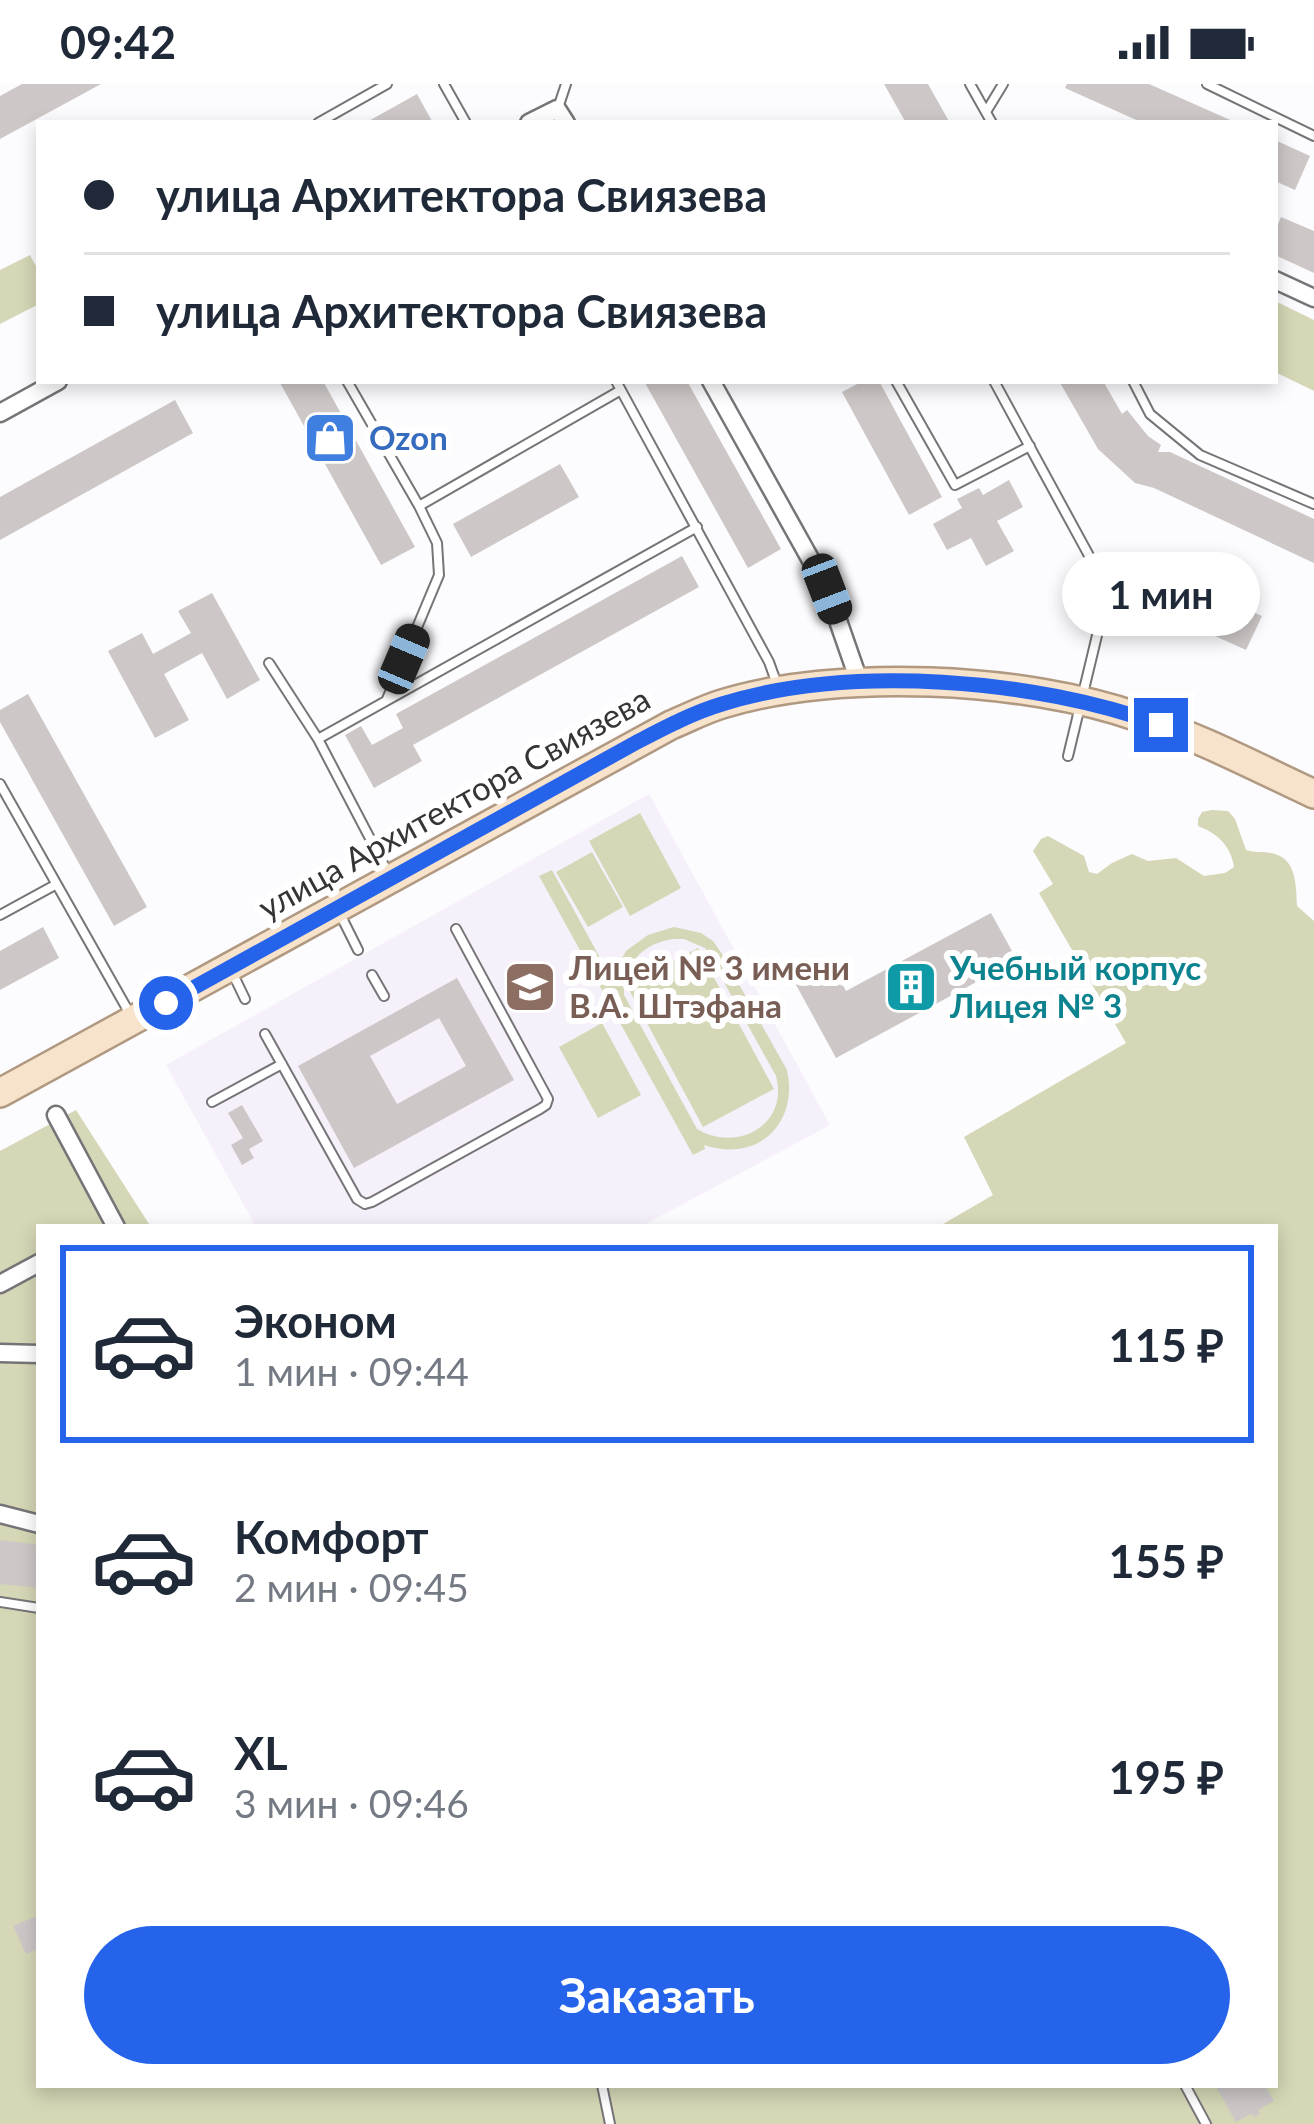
<!DOCTYPE html>
<html lang="ru">
<meta charset="utf-8">
<style>
body{margin:0;font-family:Lato,sans-serif;background:#f6f6f7;color:#1f2937;height:100vh;display:flex;flex-direction:column;font-size:45px;white-space:nowrap}
*{box-sizing:border-box;margin:0}
p{font-size:39px;color:#747a83}
.icon{flex:none;width:66px;height:66px;fill:none;stroke:currentColor;stroke-width:2;stroke-linecap:round;stroke-linejoin:round}
.map{position:relative;flex:1;overflow:hidden}
.panel{position:absolute;left:36px;top:1140px;width:1242px;height:864px;display:flex;flex-direction:column;background:#fff;border-radius:0px;box-shadow:0 6px 18px #0003}
.panel>*{flex:none}
.guide{position:absolute;left:36px;top:36px;width:1242px;height:264px;border-radius:0px;box-shadow:0 6px 18px #0003;display:grid;align-content:center;height:264px;padding:0 48px;background:#fff}
.end{position:absolute;width:54px;height:54px;margin:-27px;border:15px solid #2563eb;background:#fff;box-shadow:0 0 0 6px #fff}
.from{border-radius:50%}
.bubble{position:absolute;height:84px;border-radius:42px;background:#fff;box-shadow:0 6px 18px #0003;font-size:39px;font-weight:700;line-height:84px;text-align:center}
.car{position:absolute;width:36px;height:72px;margin:-36px -18px;border-radius:15px;box-shadow:0 0 9px 3px #0007;background:linear-gradient(#222 24%,#8ab4d8 0 40%,#222 0 76%,#8ab4d8 0 86%,#222 0)}
.guide b{display:flex;align-items:center;gap:42px;height:114px;font-size:45px}
.guide b+b{border-top:3px solid #e0e1e3}
.guide i{width:30px;height:30px;background:#1f2937}
ul{padding:21px 0 0;list-style:none}
li{display:flex;align-items:center;gap:36px;height:198px;margin:0 24px 18px;padding:0 24px;border:6px solid transparent;border-radius:0px}
li div{flex:1}
li b{display:block;font-size:45px}
li em{font-style:normal;font-weight:700}
li.current{border-color:#2563eb}
li>.icon{width:108px;height:108px;stroke-width:1.5}
.button{display:flex;gap:24px;margin-top:auto;padding:24px 48px}
.button a{flex:1;height:138px;border-radius:72px;background:#2563eb;color:#fff;font-size:48px;font-weight:700;line-height:138px;text-align:center}
.status{display:flex;justify-content:space-between;align-items:center;height:84px;padding:0 60px;background:#fff;direction:ltr}
.status svg{height:33px;fill:currentColor}
.map>svg:first-child{display:block}
.built{fill:#f5f0fa}
.green{fill:#d5d7b6;fill-rule:evenodd}
.building{fill:#cdc8c7;fill-rule:evenodd}
.lines{fill:none;stroke-linecap:round;stroke-linejoin:round}
.lane-casing{stroke:#767477;stroke-width:12}
.street-casing{stroke:#767477;stroke-width:21}
.primary-casing{stroke:#b09980;stroke-width:32}
.lane{stroke:#fff;stroke-width:8}
.street{stroke:#fff;stroke-width:16}
.primary{stroke:#f7e3cb;stroke-width:27}
.route{stroke:#2563eb;stroke-width:15}
.labels{text-anchor:middle;stroke-width:12;stroke-linejoin:round;paint-order:stroke}
.shop-label{font-size:33px;font-weight:bold;fill:#366cbe;stroke:#fff;text-anchor:start}
.street-label{font-size:33px;fill:#353436;stroke:#fff}
.education-label{font-size:33px;font-weight:bold;fill:#785e54;stroke:#fff;text-anchor:start}
.culture-label{font-size:33px;font-weight:bold;fill:#0d838f;stroke:#fff;text-anchor:start}
</style>
<div class="status"><b>09:42</b><svg viewBox="0 0 49 12"><path d="M0 12V9h3v3zM5 12V6h3v6zM10 12V3h3v9zM15 12V0h3v12zM26 1h20v11H26zM47 4h2v5h-2z"/></svg></div>
<div class="map">
<svg width="1314" height="2040" viewBox="0 0 1314 2040">
<rect width="100%" height="100%" fill="#fcfbfe"/>
<path class="built" d="M649,710L830,1041L640,1143H256L166,981Z"/>
<path class="green" d="M30,171L39,188V220L0,240V186Z
M1275,217L1314,236V307L1275,288Z
M1212,726L1228,727L1235,735L1246,766C1255,769 1265,767 1275,770C1297,776 1296,804 1297,822L1314,837V2040H0V1067L76,1026L151,1143H39V2001H1275V1143H938L993,1111L964,1053L1126,959L1039,809L1053,800L1033,767L1041,755L1048,752L1084,772L1089,788L1097,790L1112,779L1132,770L1148,777L1176,774L1204,792L1225,789L1234,783C1231,762 1217,749 1198,742V735L1202,728Z
M640,729L681,804L630,832L589,757Z
M592,768L623,823L588,843L556,788Z
M552,786L611,894L626,867L648,851L674,843L701,849L713,857L722,870L787,986C799,1040 757,1079 704,1061L705,1065L693,1071L539,792ZM673,855H684L705,864L776,992C789,1041 737,1069 697,1045L624,911C624,879 642,860 673,855Z
M698,864L774,1005L703,1043L627,902Z
M602,939L641,1011L598,1034L559,963Z"/>
<path class="building" d="M22,0H101L0,55V12Z
M884,0H928L950,39H906Z
M1067,0H1149L1237,39H1143L1065,4Z
M417,10L433,39H365Z
M1275,56L1310,72L1295,106L1275,97Z
M1281,133L1314,147V189L1275,171V147Z
M279,297H323L415,463L381,481Z
M644,297H687L781,465L748,484Z
M863,297H879L942,413L909,431L842,308Z
M1059,297H1103L1122,330L1127,326L1148,352L1161,361L1158,368H1170L1314,435V479L1154,404L1135,399L1098,365Z
M175,316L193,349L0,456V413Z
M560,380L579,413L471,473L453,440Z
M1009,396L1023,423L997,437L1014,467L986,482L971,454L947,466L933,440L962,424L957,415L979,404L983,411Z
M682,472L699,503L413,661L422,677L374,704L345,651L361,642L372,661L403,644L396,630Z
M1199,504L1262,532L1246,566L1184,538Z
M212,509L260,596L227,615L202,569L164,590L189,636L155,654L108,567L142,549L153,570L191,549L178,527Z
M28,610L147,823L114,842L0,638V626Z
M991,829L1017,876L836,974L795,899L831,879L846,907Z
M43,843L59,874L0,906V867Z
M457,894L514,996L354,1084L298,982ZM439,934L466,982L397,1020L370,972Z
M242,1021L263,1057L249,1065L254,1074L242,1081L231,1061L243,1054L228,1029Z
M0,1456L39,1461V1504L0,1500Z
M39,1831V1865L26,1870L13,1842Z
M1215,2001H1265L1274,2017L1258,2026L1260,2030L1254,2033L1251,2030L1236,2038Z"/>
<g class="lines">
<g class="lane-casing">
<path id="lane" d="M444,0L466,39
M970,0L992,39
M1207,0L1314,52
M558,24L566,0
M986,28L1003,0
M318,39L387,0
M347,297L419,422L437,459L439,491L387,615
M616,297L769,578L778,603
M896,297L955,401L1030,362
M994,297L1105,501L1106,514L1068,672
M1133,297L1150,330L1200,371L1314,420
M419,422L621,306
M269,579L318,655
M0,700L130,930
M387,787L318,655L697,443
M340,830L358,866
M0,831L55,801
M233,890L245,915
M372,891L384,912
M265,950L357,1115L365,1120L372,1118L540,1025L546,1021L548,1015L456,845
M212,1018L282,980
M0,1518L39,1524
M602,2001L610,2040
M1185,2001L1206,2040"/>
</g>
<g class="street-casing">
<path id="street" d="M529,39L557,25L566,39
M1275,196L1314,214
M711,297L827,505L859,597
M0,329L58,297
M56,1031L116,1143
M0,1200L39,1179
M0,1269L39,1270
M0,1430L39,1440"/>
</g>
<g class="primary-casing">
<path id="primary" d="M0,1009L671,641C688,634 705,625 722,620C838,584 1024,593 1138,633C1199,653 1256,683 1314,710"/>
</g>
<use href="#lane" class="lane"/>
<use href="#street" class="street"/>
<use href="#primary" class="primary"/>
</g>
<g class="lines">
<path class="route" d="M166,919L637,658C664,644 692,629 722,620C850,580 1036,595 1161,641"/>
</g>
<defs>
<g id="shop-square" transform="scale(2.7)"><rect x="-9" y="-9" width="18" height="18" rx="4" fill="#3f7fe0" stroke="#fff"/><path d="M-5-2.5h2.3a2.7 3.5 0 0 1 5.4 0H5L5.5 6h-11ZM-1.5-2.5h3a1.5 2.3 0 0 0-3 0Z" fill="#fff"/></g>
<g id="school-square" transform="scale(2.7)"><rect x="-9" y="-9" width="18" height="18" rx="4" fill="#8d6e63" stroke="#fff"/><path d="M0-5L7-2L0 1L-7-2ZM-4 1L0 2.5L4 1V4Q0 6-4 4Z" fill="#fff"/></g>
<g id="building-square" transform="scale(2.7)"><rect x="-9" y="-9" width="18" height="18" rx="4" fill="#0f9aa8" stroke="#fff"/><path d="M-4-6H4V6H1V3H-1V6H-4ZM-2.5-4.3h1.7v1.8h-1.7ZM.8-4.3h1.7v1.8H.8ZM-2.5-1h1.7V.8h-1.7ZM.8-1h1.7V.8H.8Z" fill="#fff"/></g>
</defs>
<g fill-rule="evenodd">
<use href="#shop-square" x="330" y="354"/>
<use href="#school-square" x="530" y="903"/>
<use href="#building-square" x="911" y="903"/>
</g>
<g class="labels">
<g class="shop-label">
<text x="369" y="366">Ozon</text>
</g>
<g class="street-label">
<text transform="translate(454 719) rotate(-29)" y="12">улица Архитектора Свиязева</text>
</g>
<g class="education-label">
<text x="569" y="896">Лицей № 3 имени<tspan x="569" dy="38">В.А. Штэфана</tspan></text>
</g>
<g class="culture-label">
<text x="950" y="896">Учебный корпус<tspan x="950" dy="38">Лицея № 3</tspan></text>
</g>
</g>
</svg>
<i class="end from" style="left:166px;top:919px"></i>
<i class="end" style="left:1161px;top:641px"></i>
<div class="bubble" style="left:1062px;top:468px;width:198px">1 мин</div>
<i class="car" style="left:827px;top:505px;rotate:159deg"></i>
<i class="car" style="left:404px;top:575px;rotate:23deg"></i>
<div class="guide">
<b><i class="from"></i>улица Архитектора Свиязева</b>
<b><i></i>улица Архитектора Свиязева</b>
</div>
<section class="panel">
<ul>
<li class="current"><svg class="icon" aria-label="car" viewBox="0 0 24 24"><path d="M5 17H2v-5l4-1 3-4h7l3 4 3 1v5h-3M9 17h6M6 11h13"/><circle cx="7" cy="17" r="2"/><circle cx="17" cy="17" r="2"/></svg><div><b>Эконом</b><p>1 мин · 09:44</p></div><em>115 ₽</em></li>
<li><svg class="icon" aria-label="car" viewBox="0 0 24 24"><path d="M5 17H2v-5l4-1 3-4h7l3 4 3 1v5h-3M9 17h6M6 11h13"/><circle cx="7" cy="17" r="2"/><circle cx="17" cy="17" r="2"/></svg><div><b>Комфорт</b><p>2 мин · 09:45</p></div><em>155 ₽</em></li>
<li><svg class="icon" aria-label="car" viewBox="0 0 24 24"><path d="M5 17H2v-5l4-1 3-4h7l3 4 3 1v5h-3M9 17h6M6 11h13"/><circle cx="7" cy="17" r="2"/><circle cx="17" cy="17" r="2"/></svg><div><b>XL</b><p>3 мин · 09:46</p></div><em>195 ₽</em></li>
</ul>
<div class="button"><a>Заказать</a></div>
</section>
</div>
